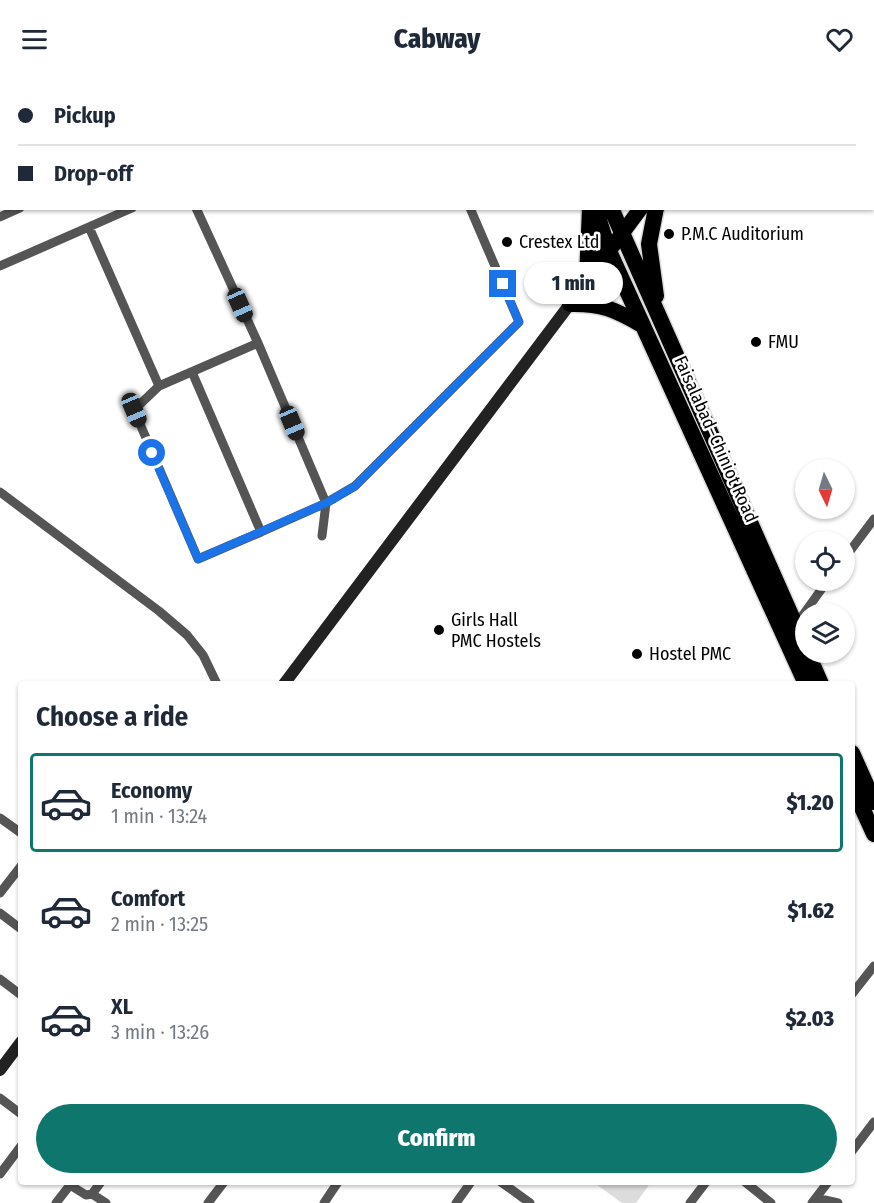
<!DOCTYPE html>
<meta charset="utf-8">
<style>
body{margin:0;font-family:"Fira Sans Condensed",sans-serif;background:#f2f2f3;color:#1f2937;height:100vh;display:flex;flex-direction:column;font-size:22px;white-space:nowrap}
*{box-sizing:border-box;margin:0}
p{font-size:20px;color:#747a83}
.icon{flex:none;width:33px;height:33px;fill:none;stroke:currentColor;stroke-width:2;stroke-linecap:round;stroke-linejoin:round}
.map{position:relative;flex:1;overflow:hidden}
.sheet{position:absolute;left:18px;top:603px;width:837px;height:504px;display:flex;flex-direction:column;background:#fff;border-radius:6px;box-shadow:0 2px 4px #0004}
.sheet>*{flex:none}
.hud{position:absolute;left:0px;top:0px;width:874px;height:132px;box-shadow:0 2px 4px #0004;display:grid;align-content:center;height:132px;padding:0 18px;background:#fff}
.needle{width:39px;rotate:175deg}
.tools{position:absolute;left:795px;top:381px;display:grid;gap:12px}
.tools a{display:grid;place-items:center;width:60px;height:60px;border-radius:50%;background:#fff;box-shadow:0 2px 4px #0004;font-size:30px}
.end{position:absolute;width:27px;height:27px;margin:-14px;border:8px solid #1a73e8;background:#fff;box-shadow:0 0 0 3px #fff}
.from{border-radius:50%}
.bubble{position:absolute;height:42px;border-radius:21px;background:#fff;box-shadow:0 2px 4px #0004;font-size:20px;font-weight:800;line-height:42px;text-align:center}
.car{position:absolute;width:18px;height:36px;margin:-18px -9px;border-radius:8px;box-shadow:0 0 4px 2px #0007;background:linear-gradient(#222 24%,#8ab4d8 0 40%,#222 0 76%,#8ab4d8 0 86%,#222 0)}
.hud b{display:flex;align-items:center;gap:21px;height:57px;font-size:22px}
.hud b+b{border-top:2px solid #e0e1e3}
.hud i{width:15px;height:15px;background:#1f2937}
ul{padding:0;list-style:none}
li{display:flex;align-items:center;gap:18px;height:99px;margin:0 12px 9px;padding:0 6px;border:3px solid transparent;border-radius:6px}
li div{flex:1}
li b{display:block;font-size:22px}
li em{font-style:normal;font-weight:800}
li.current{border-color:#0f766e}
li>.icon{width:54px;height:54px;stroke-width:1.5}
h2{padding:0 18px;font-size:27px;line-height:72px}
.cta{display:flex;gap:12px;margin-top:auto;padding:12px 18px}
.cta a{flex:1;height:69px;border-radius:36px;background:#0f766e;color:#fff;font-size:24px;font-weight:800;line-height:69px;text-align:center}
header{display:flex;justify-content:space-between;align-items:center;height:78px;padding:0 18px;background:#fff;font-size:27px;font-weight:800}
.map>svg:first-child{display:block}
.green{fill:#dcdcdc}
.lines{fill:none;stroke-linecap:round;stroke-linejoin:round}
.primary-casing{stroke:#dbdbdb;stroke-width:17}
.highway-casing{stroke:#dbdbdb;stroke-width:19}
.street{stroke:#555;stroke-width:9}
.secondary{stroke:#222;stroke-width:12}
.primary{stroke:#000;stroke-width:15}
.highway{stroke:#000;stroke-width:16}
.route{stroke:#1a73e8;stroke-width:8}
.poi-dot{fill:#000;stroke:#fff;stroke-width:2}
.labels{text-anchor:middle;stroke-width:5;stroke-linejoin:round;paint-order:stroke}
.poi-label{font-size:18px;fill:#000;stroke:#fff;text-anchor:start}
.street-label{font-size:18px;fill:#000;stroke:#fff}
</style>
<header><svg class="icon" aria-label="menu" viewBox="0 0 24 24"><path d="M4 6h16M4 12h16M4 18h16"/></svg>Cabway<svg class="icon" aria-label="heart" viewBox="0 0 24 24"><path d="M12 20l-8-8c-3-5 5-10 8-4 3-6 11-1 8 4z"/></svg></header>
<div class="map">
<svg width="874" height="1125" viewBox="0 0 874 1125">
<rect width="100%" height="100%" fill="#fff"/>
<path class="green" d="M593,1104H651L636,1125H622Z"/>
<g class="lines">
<g class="primary-casing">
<path id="primary" d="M710,2L712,0
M739,2L740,0
M600,180L609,173L641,130"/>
</g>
<g class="highway-casing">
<path id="highway" d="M538,0V2
M554,0V2
M595,130L609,173L806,606
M611,130L806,571
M587,199L590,130
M656,218L649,166L656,130
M570,226C601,225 616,232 642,247
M807,574L821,606
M852,675L874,724
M852,708L874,756"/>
</g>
<path class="street" d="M114,0L115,2
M413,0L414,2
M81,2L85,0
M318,2L321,0
M0,29L2,33
M873,103L874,104
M196,130L258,265L326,425L261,454
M0,139L20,130
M89,149L159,308L258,265
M0,188L132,130
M159,308L134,332L198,481L261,454L192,294
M0,414L159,533L187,557L203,577L217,606
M322,458L326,425L355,408L519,244L470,130
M844,481L874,441
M795,548L828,502
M0,740L21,755
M0,815L21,788
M0,835L21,851
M0,901L21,917
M852,916L874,888
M0,1020L21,1036
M852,1073L874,1044
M0,1096L21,1068
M501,1104L530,1125
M745,1104L771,1125
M92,1116L106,1125
M816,1120L838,1125
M56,1125L70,1107L86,1117L92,1116L101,1104
M208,1125L224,1104
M324,1125L338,1104
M456,1125L471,1104
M690,1125L706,1104
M812,1125L828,1104"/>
<path class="secondary" d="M284,606L570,226L590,193
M0,992L21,964"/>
<use href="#primary" class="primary"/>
<use href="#highway" class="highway"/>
</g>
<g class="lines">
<path class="route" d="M152,375L198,481L326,425L355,408L519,244L503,206"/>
</g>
<g class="poi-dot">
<circle cx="669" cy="156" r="6"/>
<circle cx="507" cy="164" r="6"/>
<circle cx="756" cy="264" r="6"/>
<circle cx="439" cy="552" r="6"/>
<circle cx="637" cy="576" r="6"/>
</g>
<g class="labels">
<g class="poi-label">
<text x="681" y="162">P.M.C Auditorium</text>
<text x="519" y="170">Crestex Ltd</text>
<text x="768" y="270">FMU</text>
<text x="451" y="548">Girls Hall<tspan x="451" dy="21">PMC Hostels</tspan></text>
<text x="649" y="582">Hostel PMC</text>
</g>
<g class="street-label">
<text transform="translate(716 361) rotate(66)" y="6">Faisalabad–Chiniot Road</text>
</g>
</g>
</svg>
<div class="tools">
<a><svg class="needle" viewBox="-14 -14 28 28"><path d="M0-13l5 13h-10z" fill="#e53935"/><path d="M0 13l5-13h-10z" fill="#747a83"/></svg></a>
<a><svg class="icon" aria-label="locate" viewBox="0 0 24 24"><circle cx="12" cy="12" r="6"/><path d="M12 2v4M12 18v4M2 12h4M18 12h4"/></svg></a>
<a><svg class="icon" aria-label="layers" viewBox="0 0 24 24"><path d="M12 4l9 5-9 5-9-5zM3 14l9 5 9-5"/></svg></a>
</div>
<i class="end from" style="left:152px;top:375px"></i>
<i class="end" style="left:503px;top:206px"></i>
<div class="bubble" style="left:524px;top:184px;width:99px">1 min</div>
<i class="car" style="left:240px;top:227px;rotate:156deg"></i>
<i class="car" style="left:134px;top:332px;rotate:157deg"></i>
<i class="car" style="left:292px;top:345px;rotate:157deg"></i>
<div class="hud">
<b><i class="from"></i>Pickup</b>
<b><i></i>Drop-off</b>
</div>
<section class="sheet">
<h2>Choose a ride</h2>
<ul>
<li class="current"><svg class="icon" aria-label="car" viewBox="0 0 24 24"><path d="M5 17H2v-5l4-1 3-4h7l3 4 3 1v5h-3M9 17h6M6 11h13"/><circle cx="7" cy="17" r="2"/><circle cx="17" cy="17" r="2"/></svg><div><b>Economy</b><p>1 min · 13:24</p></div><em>$1.20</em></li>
<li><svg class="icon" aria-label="car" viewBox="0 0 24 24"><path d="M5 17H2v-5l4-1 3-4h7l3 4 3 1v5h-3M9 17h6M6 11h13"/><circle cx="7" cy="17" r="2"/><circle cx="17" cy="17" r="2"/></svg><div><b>Comfort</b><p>2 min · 13:25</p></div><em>$1.62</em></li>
<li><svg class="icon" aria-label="car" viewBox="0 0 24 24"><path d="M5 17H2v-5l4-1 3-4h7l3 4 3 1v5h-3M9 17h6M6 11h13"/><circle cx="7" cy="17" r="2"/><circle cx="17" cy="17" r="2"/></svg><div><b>XL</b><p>3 min · 13:26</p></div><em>$2.03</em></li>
</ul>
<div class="cta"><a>Confirm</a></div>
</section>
</div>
